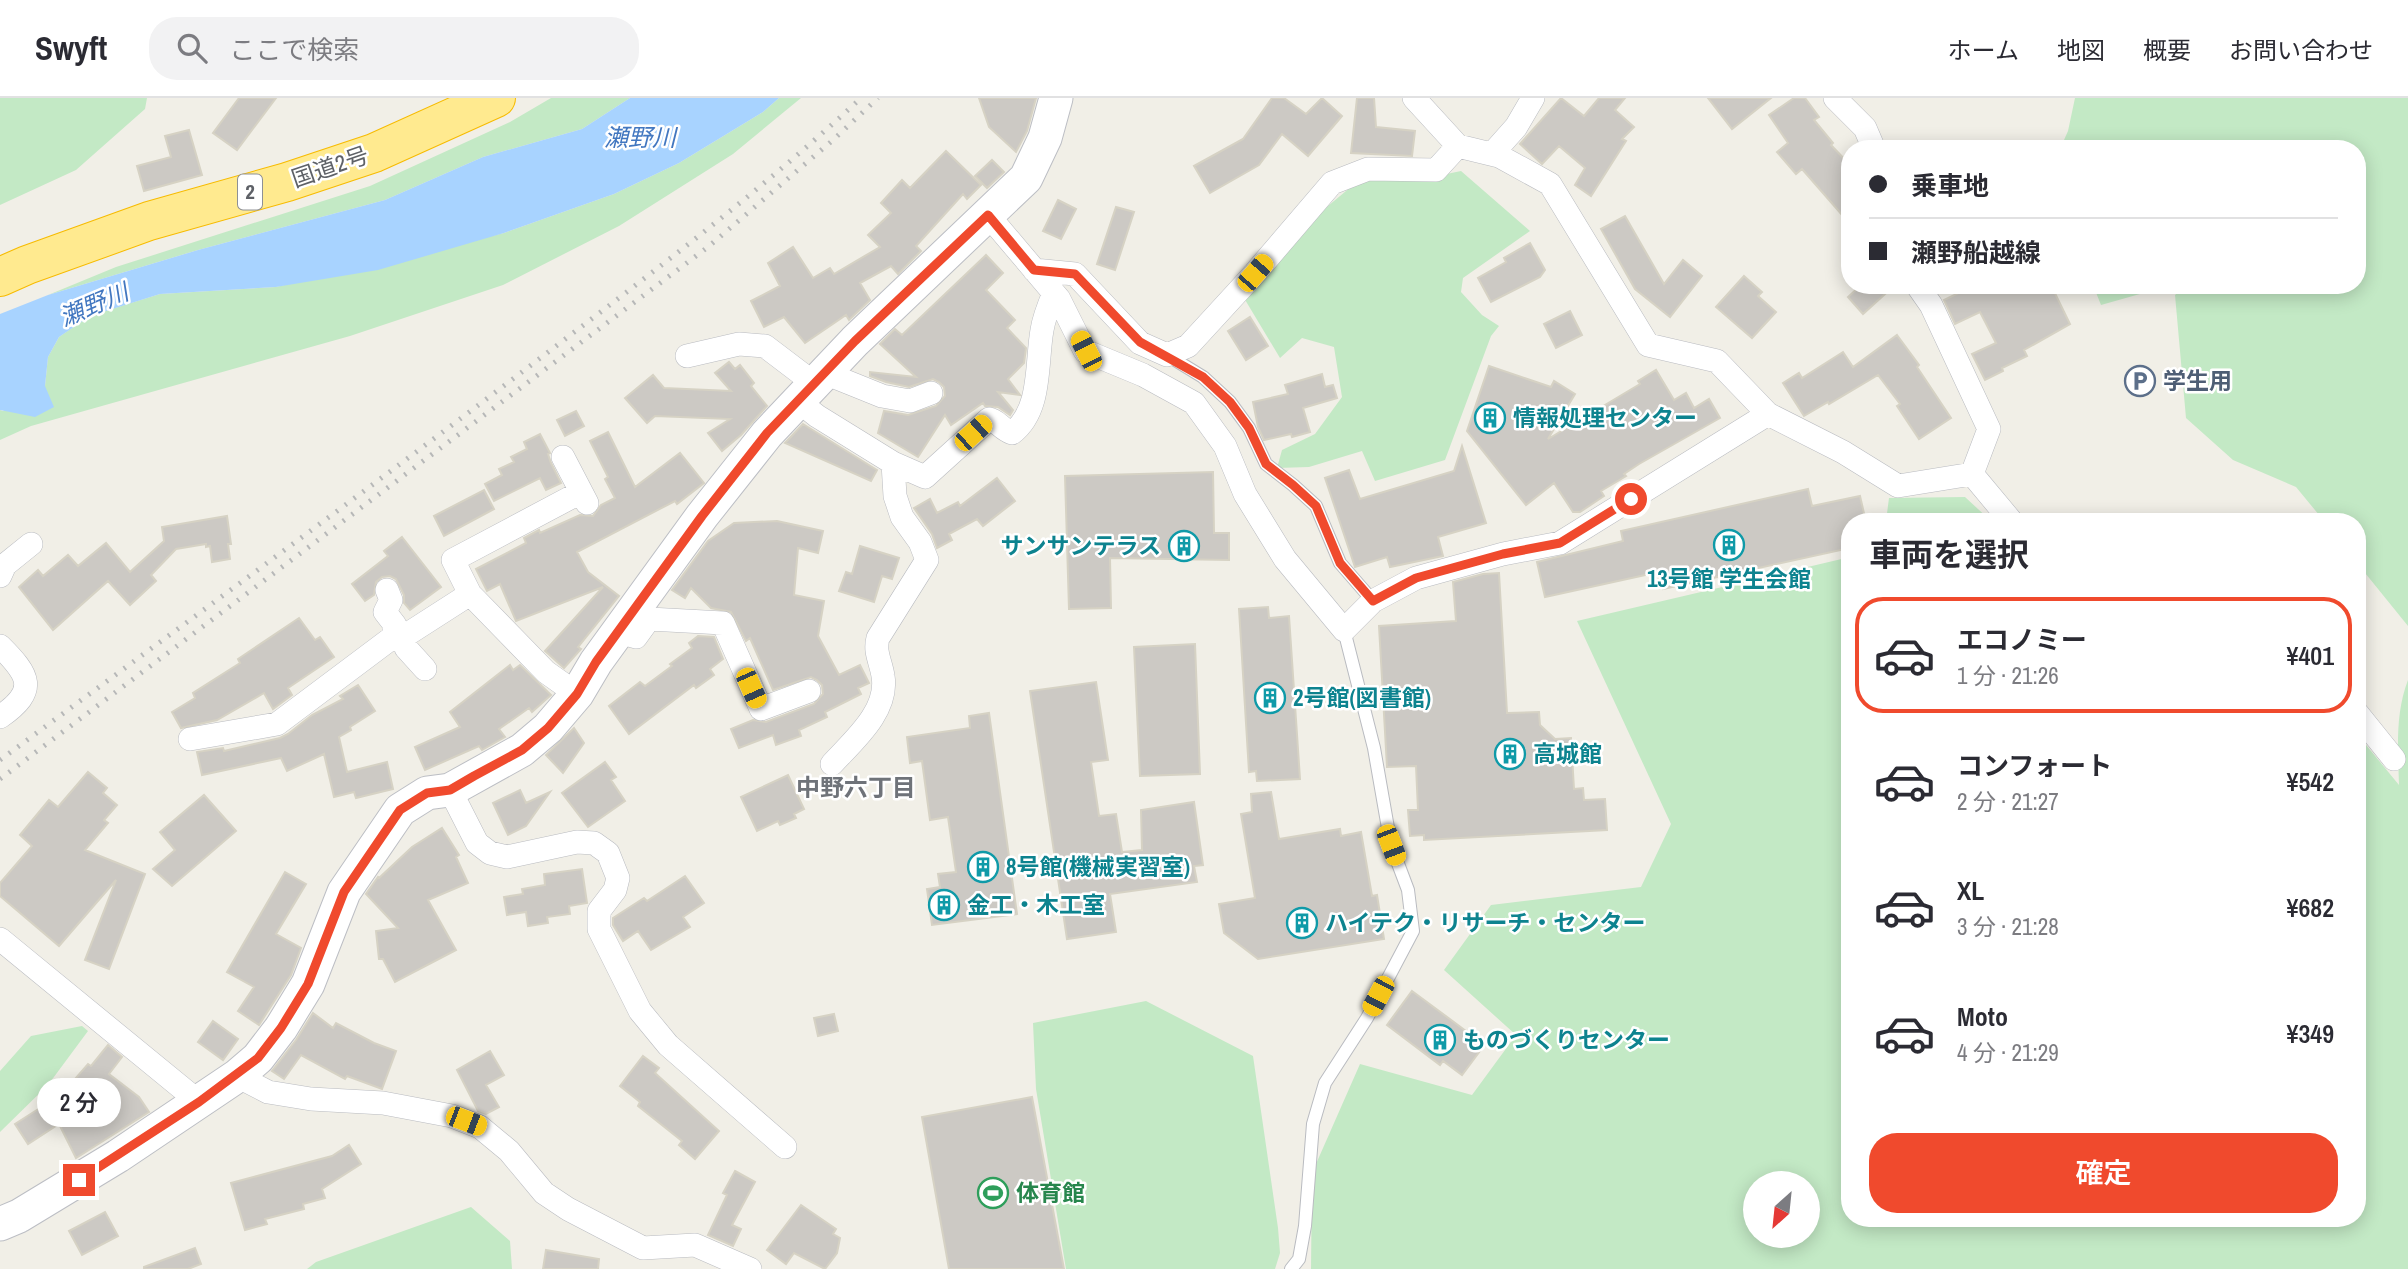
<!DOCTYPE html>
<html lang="ja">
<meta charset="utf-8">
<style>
body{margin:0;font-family:"Archivo Narrow","Noto Sans JP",sans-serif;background:#f2f2f3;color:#2b2b33;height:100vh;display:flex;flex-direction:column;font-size:26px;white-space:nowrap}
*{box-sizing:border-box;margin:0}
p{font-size:23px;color:#7c7c81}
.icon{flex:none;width:38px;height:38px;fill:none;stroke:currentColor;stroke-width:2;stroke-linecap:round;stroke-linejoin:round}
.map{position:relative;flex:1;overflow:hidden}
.details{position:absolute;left:1841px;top:415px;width:525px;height:714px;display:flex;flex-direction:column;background:#fff;border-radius:28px;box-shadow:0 4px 18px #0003}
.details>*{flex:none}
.banner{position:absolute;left:1841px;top:42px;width:525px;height:154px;border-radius:28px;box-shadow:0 4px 18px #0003;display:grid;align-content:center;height:154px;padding:0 28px;background:#fff}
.needle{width:46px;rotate:207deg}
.controls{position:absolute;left:1743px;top:1073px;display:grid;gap:14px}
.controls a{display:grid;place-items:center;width:77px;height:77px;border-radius:50%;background:#fff;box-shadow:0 4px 18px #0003;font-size:35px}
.end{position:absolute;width:32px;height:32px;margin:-16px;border:9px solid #f04a2d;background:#fff;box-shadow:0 0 0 4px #fff}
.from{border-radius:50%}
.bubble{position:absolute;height:49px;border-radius:24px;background:#fff;box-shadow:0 4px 18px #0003;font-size:23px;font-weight:600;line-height:49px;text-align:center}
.car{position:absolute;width:21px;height:42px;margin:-21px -10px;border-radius:9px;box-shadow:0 0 5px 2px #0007;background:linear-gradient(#f5c518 24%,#345 0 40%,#f5c518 0 76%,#345 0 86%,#f5c518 0)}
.banner b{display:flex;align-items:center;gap:24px;height:66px;font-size:26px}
.banner b+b{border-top:2px solid #e1e1e2}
.banner i{width:18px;height:18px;background:#2b2b33}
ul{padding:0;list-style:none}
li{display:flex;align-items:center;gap:21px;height:116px;margin:0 14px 10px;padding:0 14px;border:4px solid transparent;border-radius:28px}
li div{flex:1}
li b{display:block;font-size:26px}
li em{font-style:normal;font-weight:600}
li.on{border-color:#f04a2d}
li>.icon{width:63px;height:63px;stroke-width:1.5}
h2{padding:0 28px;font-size:32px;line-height:84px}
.button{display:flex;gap:14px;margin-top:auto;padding:14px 28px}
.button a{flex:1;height:80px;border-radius:28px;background:#f04a2d;color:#fff;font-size:28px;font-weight:600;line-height:80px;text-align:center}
header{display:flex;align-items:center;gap:42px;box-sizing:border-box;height:98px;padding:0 35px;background:#fff;border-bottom:2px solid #e1e1e2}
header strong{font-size:33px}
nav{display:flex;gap:38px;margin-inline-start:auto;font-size:24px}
.search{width:490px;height:63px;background:#f2f2f3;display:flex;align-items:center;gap:18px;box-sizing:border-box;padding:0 24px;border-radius:28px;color:#7c7c81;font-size:26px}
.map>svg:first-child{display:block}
.green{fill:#c3e9c5;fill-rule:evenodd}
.water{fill:#a8d3ff}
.building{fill:#ccc9c4;stroke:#d6d2c4;stroke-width:2}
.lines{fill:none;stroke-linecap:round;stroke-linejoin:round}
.lane-casing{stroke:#b9bbc0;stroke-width:14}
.street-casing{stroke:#b9bbc0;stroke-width:24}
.secondary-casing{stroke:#bcbec4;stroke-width:35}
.highway-casing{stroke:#f7bb00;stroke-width:40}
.lane{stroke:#fff;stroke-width:12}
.street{stroke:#fff;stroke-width:23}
.secondary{stroke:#fff;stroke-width:33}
.highway{stroke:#ffea8f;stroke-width:38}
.rail{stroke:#b7b8b8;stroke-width:5;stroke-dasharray:2 9;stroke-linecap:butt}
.route{stroke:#f04a2d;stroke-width:9}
.labels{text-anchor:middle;stroke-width:5;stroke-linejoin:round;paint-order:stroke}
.shield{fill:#fff;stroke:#8e9095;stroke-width:2}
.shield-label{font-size:21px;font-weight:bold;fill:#5e6167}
.street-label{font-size:23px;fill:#5e6167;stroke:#fff}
.service-label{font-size:23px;font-weight:bold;fill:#4e5e75;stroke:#fff;text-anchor:start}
.culture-label{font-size:23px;font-weight:bold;fill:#0d838f;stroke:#fff;text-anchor:start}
.leisure-label{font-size:23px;font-weight:bold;fill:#27864d;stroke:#fff;text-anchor:start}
.water-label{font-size:24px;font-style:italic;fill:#4277c0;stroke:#fff}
.neighbourhood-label{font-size:24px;font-weight:bold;fill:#6f7379;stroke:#fff}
</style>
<header>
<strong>Swyft</strong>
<div class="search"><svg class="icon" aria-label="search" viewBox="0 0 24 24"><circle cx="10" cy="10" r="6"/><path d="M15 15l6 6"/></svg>ここで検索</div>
<nav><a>ホーム</a><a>地図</a><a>概要</a><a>お問い合わせ</a></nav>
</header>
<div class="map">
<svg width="2408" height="1171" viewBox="0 0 2408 1171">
<rect width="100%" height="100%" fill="#f1efe7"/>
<path class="green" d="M0,0H147L145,11L76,72L0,107Z
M551,0H630L582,31L483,59L385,102L198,152L48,197L116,169L370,88L510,24Z
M779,0H801L733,56L619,128L503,187L350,238L31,328L0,342V312L3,313L45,288L48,259L59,239L89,218L160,196L276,189L504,135L614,96L679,65L763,14Z
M2075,0H2408V528L2357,465V424L2324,423L2296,389L2233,362L2186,320L2175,197L2186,187H2357V51H2060L2068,33Z
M1461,73L1530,133L1463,180L1461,194L1482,217L1499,228L1491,238L1445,362L1375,383L1362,353L1309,369L1277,370L1282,352L1315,336L1342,299L1334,249L1302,240L1280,260L1244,200L1322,113L1358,83H1413Z
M2093,187H2148L2147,194L2101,207Z
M1965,399L1991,423H1886L1889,400Z
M1850,459V1120H2357V636L2399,687C2398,651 2395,616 2408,582V1171H1311L1312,1075L1360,966L1472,997L1516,937L1444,872L1491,807L1641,789L1671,726L1577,523ZM1755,1085H1808V1138H1755Z
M1146,903L1253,958L1278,1130L1280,1155L1275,1171H1066L1036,991L1033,925Z
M82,928L88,933L48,987L0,1034V973L31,938Z
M471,1109L510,1143L512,1171H307L316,1164Z"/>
<path class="water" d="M630,0H779L763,14L679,65L614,96L504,135L378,172L276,189L160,196L90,218L59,239L48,259L45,288L54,309L35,319L0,312V216L48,197L198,152L385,102L483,59L582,31Z"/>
<path class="building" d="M239,0H276L237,52L213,35Z
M979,0H1036L1027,33L1016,54L989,29Z
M1272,0H1284L1306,16L1322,0L1342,18L1308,58L1282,36L1259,67L1210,95L1194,68L1243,41Z
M1357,0H1374L1376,29L1415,33L1412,58L1351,55Z
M1561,0L1584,18L1599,0H1625L1615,12L1634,29L1622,41L1626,43L1591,98L1575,87L1585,70L1559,48L1542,66L1520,46Z
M1708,0H1771L1732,31Z
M1794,0H1805L1819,19L1814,22L1833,45L1831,47L1850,67V126L1802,71L1796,76L1777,54L1788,45L1769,17Z
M189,32L202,77L144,93L137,68L171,59L165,38Z
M946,53L981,87L967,101L963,96L916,148L921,153L898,176L891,168L860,185L870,202L849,222L846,217L805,245L784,219L764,229L751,203L780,188L768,165L793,149L813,180L830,170L834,176L880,149L868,137L891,115L881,105L902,82L910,90Z
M992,62L1004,74L987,90L975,78Z
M1058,102L1076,111L1061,141L1043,133Z
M1116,109L1134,114L1115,172L1097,166Z
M1625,118L1664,186L1683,162L1702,178L1670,219L1635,191L1601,131Z
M1530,145L1545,172L1540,179L1491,204L1478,180L1506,164L1504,160Z
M986,157L1003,175L986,192L1015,222L1007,230L1026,250L1024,265L1008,281L1020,297L998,294L1013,312L1010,317L998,309L985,308L983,305L951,327L945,317L918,359L878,335L884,313L908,317L936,308L945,298L944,289L939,284L933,281L909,289L886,284L870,278V274L916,279L880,246L895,231L902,237Z
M1744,178L1762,194L1758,198L1776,214L1752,240L1716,209Z
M1861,187H1895L1863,216L1848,199Z
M1975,187H2051L2070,226L2024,252L2027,258L2002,270L2003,273L1985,282L1972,256L1996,245L1980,214L1955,226L1944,202Z
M1570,213L1582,237L1556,250L1544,226Z
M1250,219L1268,248L1246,262L1228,233Z
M1897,237L1919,267L1917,269L1951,320L1919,341L1897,308L1900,306L1878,277L1829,306L1828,304L1804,318L1783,285L1799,275L1802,280L1843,254L1853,269Z
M729,264L735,271L740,267L754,285L751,288L767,308L741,337L722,353L708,335L730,321L655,318L647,325L625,300L653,277L664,290L731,293L715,275Z
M1489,268L1551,289L1554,283L1575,296L1548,341L1640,286L1638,283L1656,272L1674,302L1686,295L1694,310L1709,301L1720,320L1639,366L1624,376L1626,378L1601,393L1604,398L1580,414H1573L1554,385L1526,407L1467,333Z
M1322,276L1325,289L1333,287L1337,300L1303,310L1310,334L1292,339L1291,336L1264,342L1258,329L1253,304L1288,296L1285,287Z
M576,313L584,328L565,338L557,322Z
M803,326L877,372L871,383L785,345Z
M608,334L635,389L680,355L704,385L677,406L675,403L577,454L588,474L619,498L578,549L581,551L564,570L545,553L603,489L516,523L500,486L487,493L476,471L526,445L524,440L539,432L540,435L580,417L593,418L601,407L615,400L605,381L608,379L590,343Z
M540,336L550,355L548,356L551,365L561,385L546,392L540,380L494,403L485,386L502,377L499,371L514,364L511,359L527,351L524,344Z
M1462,348L1486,425L1438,439L1443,458L1390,469L1387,459L1355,469L1325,380L1349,372L1360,401L1454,373Z
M1213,374L1214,435H1229V462L1110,460L1111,510L1069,511L1065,378Z
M997,380L1015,403L983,428L977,421L949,436L952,442L937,450L932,436L914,410L930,401L937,415L958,404L960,408Z
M1808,391L1812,408L1860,398L1866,424H1850V450L1663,491L1659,474L1545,499L1537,464L1623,443L1621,433Z
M484,392L494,411L444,438L434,418Z
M227,418L231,446H228L230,461L212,464L210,448L206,449V446L176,451L151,477L156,483L130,507L108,483L53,532L19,489L38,472L43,478L68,457L78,468L106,445L130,474L164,443L162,429Z
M777,423L823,433L818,455L798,450L794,497L824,503L818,538L839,577L860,567L869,585L858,590L861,596L825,614L827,619L799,632L801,638L776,647L773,637L739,650L731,631L753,622L766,624L814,606L823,596L822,587L817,582L811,579L773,592L750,540L746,543L731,514L711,510L691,490L685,500L672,492L708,443L734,425Z
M402,439L441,489L410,512L404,505V497L396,481L390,478L382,479L376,484L374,497L365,503L352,486L388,458L384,453Z
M860,448L899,460L892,481L882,478L874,504L839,493L846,474L852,476Z
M1499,475L1507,615L1539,614L1540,627L1555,641L1571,640L1574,691L1583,690L1584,702L1605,701L1607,732L1424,742V737L1410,738L1408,712H1418L1416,668L1387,669L1379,528L1456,523L1453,484L1483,476Z
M1268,509L1269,520L1289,518L1300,681L1257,683L1256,673L1249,674L1239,511Z
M299,520L315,542L320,539L334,559L288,590L292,597L273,611L264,595L217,622L181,630L172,614L195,600L193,595L240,565L238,561Z
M698,538L714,539L723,561L710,571L714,577L696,590L694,587L629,636L609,608L640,584L645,588L672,568L670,566L692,550L689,545Z
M1195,546L1200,676L1140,678L1134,549Z
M510,567L513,572L520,567L551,597L532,614L529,610L499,631L505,639L482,652L479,648L425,672L415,649L460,629L450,614Z
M1096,584L1108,662L1091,664L1099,718L1116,716L1122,754L1142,752L1141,712L1194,704L1203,767L1194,768L1197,784L1110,796L1116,834L1067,841L1030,593Z
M358,587L375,613L350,629L351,632L339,639L347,674L387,664L393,691L356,700L354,694L334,699L324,656L287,673L281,660L202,677L197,654L223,650L224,653L280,640L288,636L312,617L343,601L340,598Z
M989,615L1017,816L932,827L927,791L940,789L938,776L956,774L948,719L930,722L922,663L910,665L907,639L970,630L969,618Z
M574,630L584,645L563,675L546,657Z
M605,664L616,679L611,682L625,703L588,729L562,695Z
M88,674L107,690L103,695L117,707L104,722L108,725L85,752L145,776L109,871L85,862L116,782L59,848L0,798V785L32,748L20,737L49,702L58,709Z
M788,677L804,711L794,716L796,720L780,727L778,723L757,733L741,699Z
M520,692L526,705L550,694L526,728L508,737L493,705Z
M1271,694L1279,741L1340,731L1341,738L1361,734L1372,798L1377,797L1384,841L1258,861L1224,835L1219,806L1255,800L1241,716L1252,714L1251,696Z
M204,697L236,733L172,788L153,771L175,752L160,734Z
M442,730L459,757L456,759L468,785L428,802L456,852L395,884L383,861H379L376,833L398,830L366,796L378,779L379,780L412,749Z
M582,771L587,805L569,808L570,816L547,819L548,825L528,828L526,814L507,817L504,799L523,796L522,791L545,787L544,776Z
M285,774L306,786L276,836L301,850L291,877L259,927L238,913L254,889L227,874Z
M685,778L704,805L683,819L690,829L651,852L638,833L623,843L613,827V820L644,800L647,803Z
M1412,893L1466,933L1464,934L1483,949L1462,977L1443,963L1440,967L1387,927Z
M313,915L333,930L336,925L374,945L396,953L382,991L347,978L345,981L301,957L284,981L272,973L296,942Z
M834,916L838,933L818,938L814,920Z
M213,923L238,941L223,962L198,944Z
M108,947L122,959L109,976L139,999L149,1014L76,1060L59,1026L28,1046L15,1026L54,1001L47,995L60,981L69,988L88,966L91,968Z
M490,953L504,977L486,987L499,1009L486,1016L478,1013L457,972Z
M643,958L659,970L655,975L719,1033L695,1061L679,1047L682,1043L638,1008L640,1004L620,988Z
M1032,999L1064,1171H949L922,1019Z
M349,1047L361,1066L322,1091L325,1100L303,1106L304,1111L265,1121L267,1126L245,1132L231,1085L332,1058Z
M735,1073L755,1084L732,1127L741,1131L733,1148L708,1137L727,1097L723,1095Z
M801,1107L836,1131L833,1136L840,1140L837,1155L825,1171L794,1155L786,1166L767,1152Z
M105,1114L118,1138L82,1157L69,1133Z
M195,1150L201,1166L188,1171H144V1169Z
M546,1152L599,1161L598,1171H543Z"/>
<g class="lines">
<g class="lane-casing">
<path id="lane" d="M1167,257L1203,279L1230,304L1249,330L1266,366L1293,387L1316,408L1340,465L1373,503
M1291,1171L1299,1161L1305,1128L1313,1026L1325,985L1367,920L1413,833L1408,792L1391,747L1374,650L1344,532"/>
</g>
<g class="street-casing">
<path id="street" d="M1414,0L1458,48L1499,58L1550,86L1648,247L1717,263L1768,316L1843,354L1898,388L1972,376L2012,424
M1835,0L1865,30L1874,51
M1492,56L1516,29L1533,0
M988,117L1059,201L1085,253L1143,277L1194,305L1225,348L1245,396L1285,461L1344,532L1373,503L1416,480L1503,456L1560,445L1768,316
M1034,172L1075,176L1140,245L1167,257L1188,248L1255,175L1332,85L1368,71L1436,72L1458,48
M1917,187L1931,207L1989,331L1972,376
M687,258L739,246L765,248L815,286
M825,275L882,298L910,303L931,295
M798,303L817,318L893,365L895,398L902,419L920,444L927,462L878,540C874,554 881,564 883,578C889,613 853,643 832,666
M563,359L587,405
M893,365L925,379L989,321C997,322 1001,331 1012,335C1042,312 1036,266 1042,232C1044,219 1049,207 1054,195
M0,478L5,467L31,446
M387,492L391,502L385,514L395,527L393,539
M618,534L636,539L649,521L723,525L761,611L809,593
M403,539L406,550L425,571
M0,548C29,577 39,592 0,619
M577,596L546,574L470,496L453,462L581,394
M2357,615L2394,661
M190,641L277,626L393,539H403L470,496
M450,692L477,745L490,755L507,759L577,744L594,745L608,755L618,780L615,792L599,813V831L640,913L668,947L785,1049
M0,841L199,1004
M237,978L268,994L311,1001L383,1005L452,1018L480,1029L509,1053L544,1095L568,1111L643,1150L695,1147L750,1171"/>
</g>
<g class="secondary-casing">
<path id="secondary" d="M0,1126L19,1118L118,1058L237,978L258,960L281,930L308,886L344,794L400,712L427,695L450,692L522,652L548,630L577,596L596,564L702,418L767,336L855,243L1026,80L1045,40L1056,0"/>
</g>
<g class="highway-casing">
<path id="highway" d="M0,179L27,167L149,123L287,84L374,55L496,0"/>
</g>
<use href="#lane" class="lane"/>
<use href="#street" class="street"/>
<use href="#secondary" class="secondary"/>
<use href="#highway" class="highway"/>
<path class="rail" d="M0,662C180,529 361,397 539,261C649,177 760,94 861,0
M0,681L708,149L833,42L878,0"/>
</g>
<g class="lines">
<path class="route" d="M79,1082L199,1004L258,960L281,930L308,886L344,794L400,712L427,695L450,692L474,678L522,652L548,630L577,596L596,564L702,418L767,335L855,243L988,117L1034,172L1075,176L1140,244L1203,279L1230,304L1249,330L1266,366L1293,387L1316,408L1340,465L1373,503L1416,480L1503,456L1560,445L1631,401"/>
</g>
<defs>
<g id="parking-ring" transform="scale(1.575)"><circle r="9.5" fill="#fff" stroke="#5c6f8a" stroke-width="1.5"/><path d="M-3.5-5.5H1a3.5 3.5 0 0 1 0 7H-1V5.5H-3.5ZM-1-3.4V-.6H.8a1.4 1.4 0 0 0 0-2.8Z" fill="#5c6f8a"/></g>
<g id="building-ring" transform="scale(1.575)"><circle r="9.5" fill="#fff" stroke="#0f9aa8" stroke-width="1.5"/><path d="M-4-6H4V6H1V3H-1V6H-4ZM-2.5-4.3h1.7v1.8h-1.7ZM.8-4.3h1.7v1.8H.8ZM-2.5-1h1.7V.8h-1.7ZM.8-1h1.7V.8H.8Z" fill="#0f9aa8"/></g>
<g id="stadium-ring" transform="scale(1.575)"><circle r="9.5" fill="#fff" stroke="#2e9e5b" stroke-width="1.5"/><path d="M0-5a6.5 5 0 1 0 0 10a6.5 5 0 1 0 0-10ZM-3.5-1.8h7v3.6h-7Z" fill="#2e9e5b"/></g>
</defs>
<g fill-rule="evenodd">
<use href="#parking-ring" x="2140" y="283"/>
<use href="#building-ring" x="1490" y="320"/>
<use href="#building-ring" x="1729" y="447"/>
<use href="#building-ring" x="1184" y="448"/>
<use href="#building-ring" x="1270" y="600"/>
<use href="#building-ring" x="1510" y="656"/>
<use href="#building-ring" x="983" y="769"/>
<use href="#building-ring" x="944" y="807"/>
<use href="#building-ring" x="1302" y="825"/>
<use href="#building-ring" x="1440" y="942"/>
<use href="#stadium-ring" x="993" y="1095"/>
</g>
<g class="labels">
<rect class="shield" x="238" y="76.5" width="24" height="35" rx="5"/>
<g class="shield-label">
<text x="250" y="101">2</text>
</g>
<g class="street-label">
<text transform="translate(330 69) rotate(-19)" y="8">国道2号</text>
</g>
<g class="service-label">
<text x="2163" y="291">学生用</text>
</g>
<g class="culture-label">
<text x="1513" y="328">情報処理センター</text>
<text x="1161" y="456" text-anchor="end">サンサンテラス</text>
<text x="1729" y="489" text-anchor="middle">13号館 学生会館</text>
<text x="1293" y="608">2号館(図書館)</text>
<text x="1533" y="664">高城館</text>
<text x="1006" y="777">8号館(機械実習室)</text>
<text x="967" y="815">金工・木工室</text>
<text x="1325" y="833">ハイテク・リサーチ・センター</text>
<text x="1463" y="950">ものづくりセンター</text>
</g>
<g class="leisure-label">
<text x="1016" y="1103">体育館</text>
</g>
<g class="water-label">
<text x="640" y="48">瀬野川</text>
<text transform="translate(94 207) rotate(-23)" y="8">瀬野川</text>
</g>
<g class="neighbourhood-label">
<text x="856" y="698">中野六丁目</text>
</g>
</g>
</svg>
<div class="controls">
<a><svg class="needle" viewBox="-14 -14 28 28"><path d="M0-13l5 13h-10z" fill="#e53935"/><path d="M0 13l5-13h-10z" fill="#7c7c81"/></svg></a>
</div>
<i class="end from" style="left:1631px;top:401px"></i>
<i class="end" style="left:79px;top:1082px"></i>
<div class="bubble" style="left:37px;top:980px;width:84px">2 分</div>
<i class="car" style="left:1255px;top:175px;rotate:41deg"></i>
<i class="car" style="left:1086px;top:253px;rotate:333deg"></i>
<i class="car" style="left:973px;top:335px;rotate:48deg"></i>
<i class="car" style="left:751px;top:590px;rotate:156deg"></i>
<i class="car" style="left:1391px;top:747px;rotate:159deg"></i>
<i class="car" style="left:1378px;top:898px;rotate:208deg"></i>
<i class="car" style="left:466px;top:1023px;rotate:111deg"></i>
<div class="banner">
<b><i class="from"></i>乗車地</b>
<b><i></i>瀬野船越線</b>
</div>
<section class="details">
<h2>車両を選択</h2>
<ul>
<li class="on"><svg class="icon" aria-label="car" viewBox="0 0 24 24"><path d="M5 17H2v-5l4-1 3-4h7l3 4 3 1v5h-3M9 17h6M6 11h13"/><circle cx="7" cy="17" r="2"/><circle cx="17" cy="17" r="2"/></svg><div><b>エコノミー</b><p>1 分 · 21:26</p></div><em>¥401</em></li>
<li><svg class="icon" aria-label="car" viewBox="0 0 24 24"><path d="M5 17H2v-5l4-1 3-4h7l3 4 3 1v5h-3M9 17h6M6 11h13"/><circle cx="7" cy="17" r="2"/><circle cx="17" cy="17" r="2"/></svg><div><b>コンフォート</b><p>2 分 · 21:27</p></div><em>¥542</em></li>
<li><svg class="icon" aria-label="car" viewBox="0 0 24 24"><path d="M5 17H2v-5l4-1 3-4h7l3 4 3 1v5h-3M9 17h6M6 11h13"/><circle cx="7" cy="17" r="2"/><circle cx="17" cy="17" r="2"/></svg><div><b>XL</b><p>3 分 · 21:28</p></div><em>¥682</em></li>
<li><svg class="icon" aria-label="car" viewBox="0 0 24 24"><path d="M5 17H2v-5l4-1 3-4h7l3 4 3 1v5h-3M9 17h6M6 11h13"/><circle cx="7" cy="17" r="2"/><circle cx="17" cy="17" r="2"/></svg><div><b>Moto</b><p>4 分 · 21:29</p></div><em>¥349</em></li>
</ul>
<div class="button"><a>確定</a></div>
</section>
</div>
